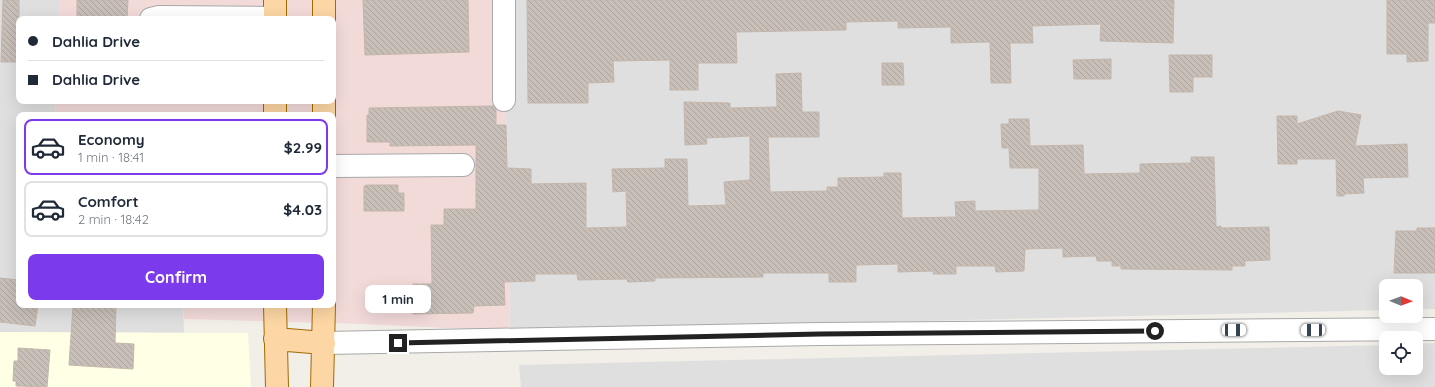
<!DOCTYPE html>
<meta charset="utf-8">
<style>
body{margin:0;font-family:Quicksand,sans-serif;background:#f6f6f7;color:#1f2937;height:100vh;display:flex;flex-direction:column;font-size:15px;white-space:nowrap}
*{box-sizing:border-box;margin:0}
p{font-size:13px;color:#747a83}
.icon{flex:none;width:22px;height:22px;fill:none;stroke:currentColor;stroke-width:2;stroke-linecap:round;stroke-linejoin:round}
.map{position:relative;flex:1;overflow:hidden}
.details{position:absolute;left:16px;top:112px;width:320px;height:196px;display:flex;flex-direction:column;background:#fff;border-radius:8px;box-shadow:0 4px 16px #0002}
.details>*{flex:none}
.guide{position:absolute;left:16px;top:16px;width:320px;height:88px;border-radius:8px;box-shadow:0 4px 16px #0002;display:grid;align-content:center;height:88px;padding:0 12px;background:#fff}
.needle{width:26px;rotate:91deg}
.fabs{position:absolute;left:1379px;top:279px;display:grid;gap:8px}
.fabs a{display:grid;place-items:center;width:44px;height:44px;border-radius:8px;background:#fff;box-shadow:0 4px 16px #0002;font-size:20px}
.end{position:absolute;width:18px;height:18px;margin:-9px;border:5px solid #222;background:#fff;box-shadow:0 0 0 2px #fff}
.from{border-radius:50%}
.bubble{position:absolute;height:28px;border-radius:8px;background:#fff;box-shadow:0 4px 16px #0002;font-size:13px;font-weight:700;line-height:28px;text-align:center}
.car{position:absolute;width:12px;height:24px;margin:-12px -6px;border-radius:5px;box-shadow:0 0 3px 1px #0007;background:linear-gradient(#fff 24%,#345 0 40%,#fff 0 76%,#345 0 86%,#fff 0)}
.guide b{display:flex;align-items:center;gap:14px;height:38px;font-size:15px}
.guide b+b{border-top:1px solid #e0e1e3}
.guide i{width:10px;height:10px;background:#1f2937}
ul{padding:7px 0 0;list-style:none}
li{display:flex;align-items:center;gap:12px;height:56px;margin:0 8px 6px;padding:0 4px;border:2px solid #e0e1e3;border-radius:8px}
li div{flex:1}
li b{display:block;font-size:15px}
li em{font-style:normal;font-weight:700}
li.selected{border-color:#7c3aed}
li>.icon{width:36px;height:36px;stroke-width:1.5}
.button{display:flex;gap:8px;margin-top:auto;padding:8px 12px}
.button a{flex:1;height:46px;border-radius:8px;background:#7c3aed;color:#fff;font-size:16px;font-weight:700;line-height:46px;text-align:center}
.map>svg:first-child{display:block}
.residential{fill:#e0dfdf}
.commercial{fill:#f2dad9}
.education{fill:#ffffe5}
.building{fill:url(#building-back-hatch);stroke:#c4b6ab}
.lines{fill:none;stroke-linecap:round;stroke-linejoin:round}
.minor-casing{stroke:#a9a9a9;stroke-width:24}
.major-casing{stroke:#a06b00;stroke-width:24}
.minor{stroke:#fff;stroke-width:22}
.major{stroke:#fcd6a4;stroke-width:22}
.route{stroke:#222;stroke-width:5}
</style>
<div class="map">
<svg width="1435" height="387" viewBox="0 0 1435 387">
<defs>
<pattern id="building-back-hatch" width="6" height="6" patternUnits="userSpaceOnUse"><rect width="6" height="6" fill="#c7bfb8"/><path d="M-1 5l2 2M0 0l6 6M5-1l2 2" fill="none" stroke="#aba49e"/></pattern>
</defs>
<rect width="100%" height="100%" fill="#f2efe9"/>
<path class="residential" d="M0,0H60L59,19H19V101H56L55,115H19V305H183L184,333L0,332Z
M504,0H1435V309H1416V286H1386V310L510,331Z
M1435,343V387H521L519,365L1386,345V368H1416V344Z"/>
<path class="commercial" d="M60,0H504L510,331L363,324L184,319L183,305H333V115H55L56,101H333V19H59Z"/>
<path class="education" d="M0,332L248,333L251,387H0Z"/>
<path class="building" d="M3,0H19V62H1Z
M77,0H128L127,19H77Z
M363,0H468L469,52L365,55Z
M527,0H1174L1173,43L1100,41L1101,24L1032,26L1033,43H1010L1011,83H991L990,42L951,43V27L898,28V21L846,22V30L736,32L737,63H698V90H670V60L613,61L614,82L588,83V103H528Z
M1387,0H1435V23H1428V61L1407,62V54H1387Z
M1169,55H1212V77H1193V92H1170Z
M1111,59V79H1074L1073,60Z
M882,63H903L904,85H882Z
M801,73L802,112H819V137H768L770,192L827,191V187H838V178L884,177V173H901L902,218L956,217L955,202L975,201V211L1039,210V168H1010L1009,148H1002L1001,124H1009V119H1029L1030,146L1083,145L1084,174L1140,173V164L1191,163V157H1214L1216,227L1221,226V228L1269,227L1270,260L1245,261V266H1232V270L1121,269V266H1112V261H1097L1096,256L1063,257V248L1025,249L1024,271L996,272L995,266H956V274H933L934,271L898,272V264L856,265V282H829V273H763V277L655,278V281L628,282L627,279L578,280L577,274H535V281L504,282L505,305L474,306L473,313L413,314V284H432L431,225H444V209H476V145L390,146V142H367V115H369V108L493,106L496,109V125H506L507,168L531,169V184L586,183V228L627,227L626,191L613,192L612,169L665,168V159H687L688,206L726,205L724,182L750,180V136L706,138L707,144L685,145L684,102L730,103V108L777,107L776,74Z
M1338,111L1361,115L1355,146L1407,144L1408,177L1363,178L1364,193L1344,194V196H1337L1336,159H1297V164H1278L1277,116H1297V124Z
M367,185H398V193H404V211H364V186Z
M1417,228H1435V273H1394L1396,231H1417Z
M0,278L19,280V305H38L35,326L0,322Z
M73,305H116L115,343L134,344L133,369L69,365Z
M18,348L50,350L47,387L16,386V381H13L14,361H18Z"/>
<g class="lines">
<g class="minor-casing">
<path id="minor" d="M504,0V100
M151,19L159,17L275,18
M333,166L463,165
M324,343L820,334L1435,329"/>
</g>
<g class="major-casing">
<path id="major" d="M324,0V19
M275,19V0
M275,115V101
M324,115V101
M275,305L277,387
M275,339L324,343
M322,387L324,305"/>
</g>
<use href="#minor" class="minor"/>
<use href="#major" class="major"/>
</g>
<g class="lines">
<path class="route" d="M398,343L820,334L1155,331"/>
</g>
</svg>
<div class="fabs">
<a><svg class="needle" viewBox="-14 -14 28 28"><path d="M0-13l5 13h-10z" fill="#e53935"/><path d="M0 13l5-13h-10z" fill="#747a83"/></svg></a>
<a><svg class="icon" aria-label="locate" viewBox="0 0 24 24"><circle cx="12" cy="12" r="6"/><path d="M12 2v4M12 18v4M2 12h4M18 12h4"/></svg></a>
</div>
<i class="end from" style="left:1155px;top:331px"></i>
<i class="end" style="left:398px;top:343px"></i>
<div class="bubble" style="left:365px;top:285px;width:66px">1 min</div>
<i class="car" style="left:1234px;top:330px;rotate:90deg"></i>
<i class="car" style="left:1313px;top:330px;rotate:269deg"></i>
<div class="guide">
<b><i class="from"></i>Dahlia Drive</b>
<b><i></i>Dahlia Drive</b>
</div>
<section class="details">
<ul>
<li class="selected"><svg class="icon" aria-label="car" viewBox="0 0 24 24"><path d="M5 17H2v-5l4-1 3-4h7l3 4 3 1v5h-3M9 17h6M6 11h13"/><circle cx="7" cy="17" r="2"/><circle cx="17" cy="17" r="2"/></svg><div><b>Economy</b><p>1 min · 18:41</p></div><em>$2.99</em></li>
<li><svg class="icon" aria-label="car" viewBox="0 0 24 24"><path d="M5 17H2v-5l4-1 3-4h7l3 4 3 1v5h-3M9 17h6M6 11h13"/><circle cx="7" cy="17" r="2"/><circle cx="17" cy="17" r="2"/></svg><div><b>Comfort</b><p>2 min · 18:42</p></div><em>$4.03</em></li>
</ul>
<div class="button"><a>Confirm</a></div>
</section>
</div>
